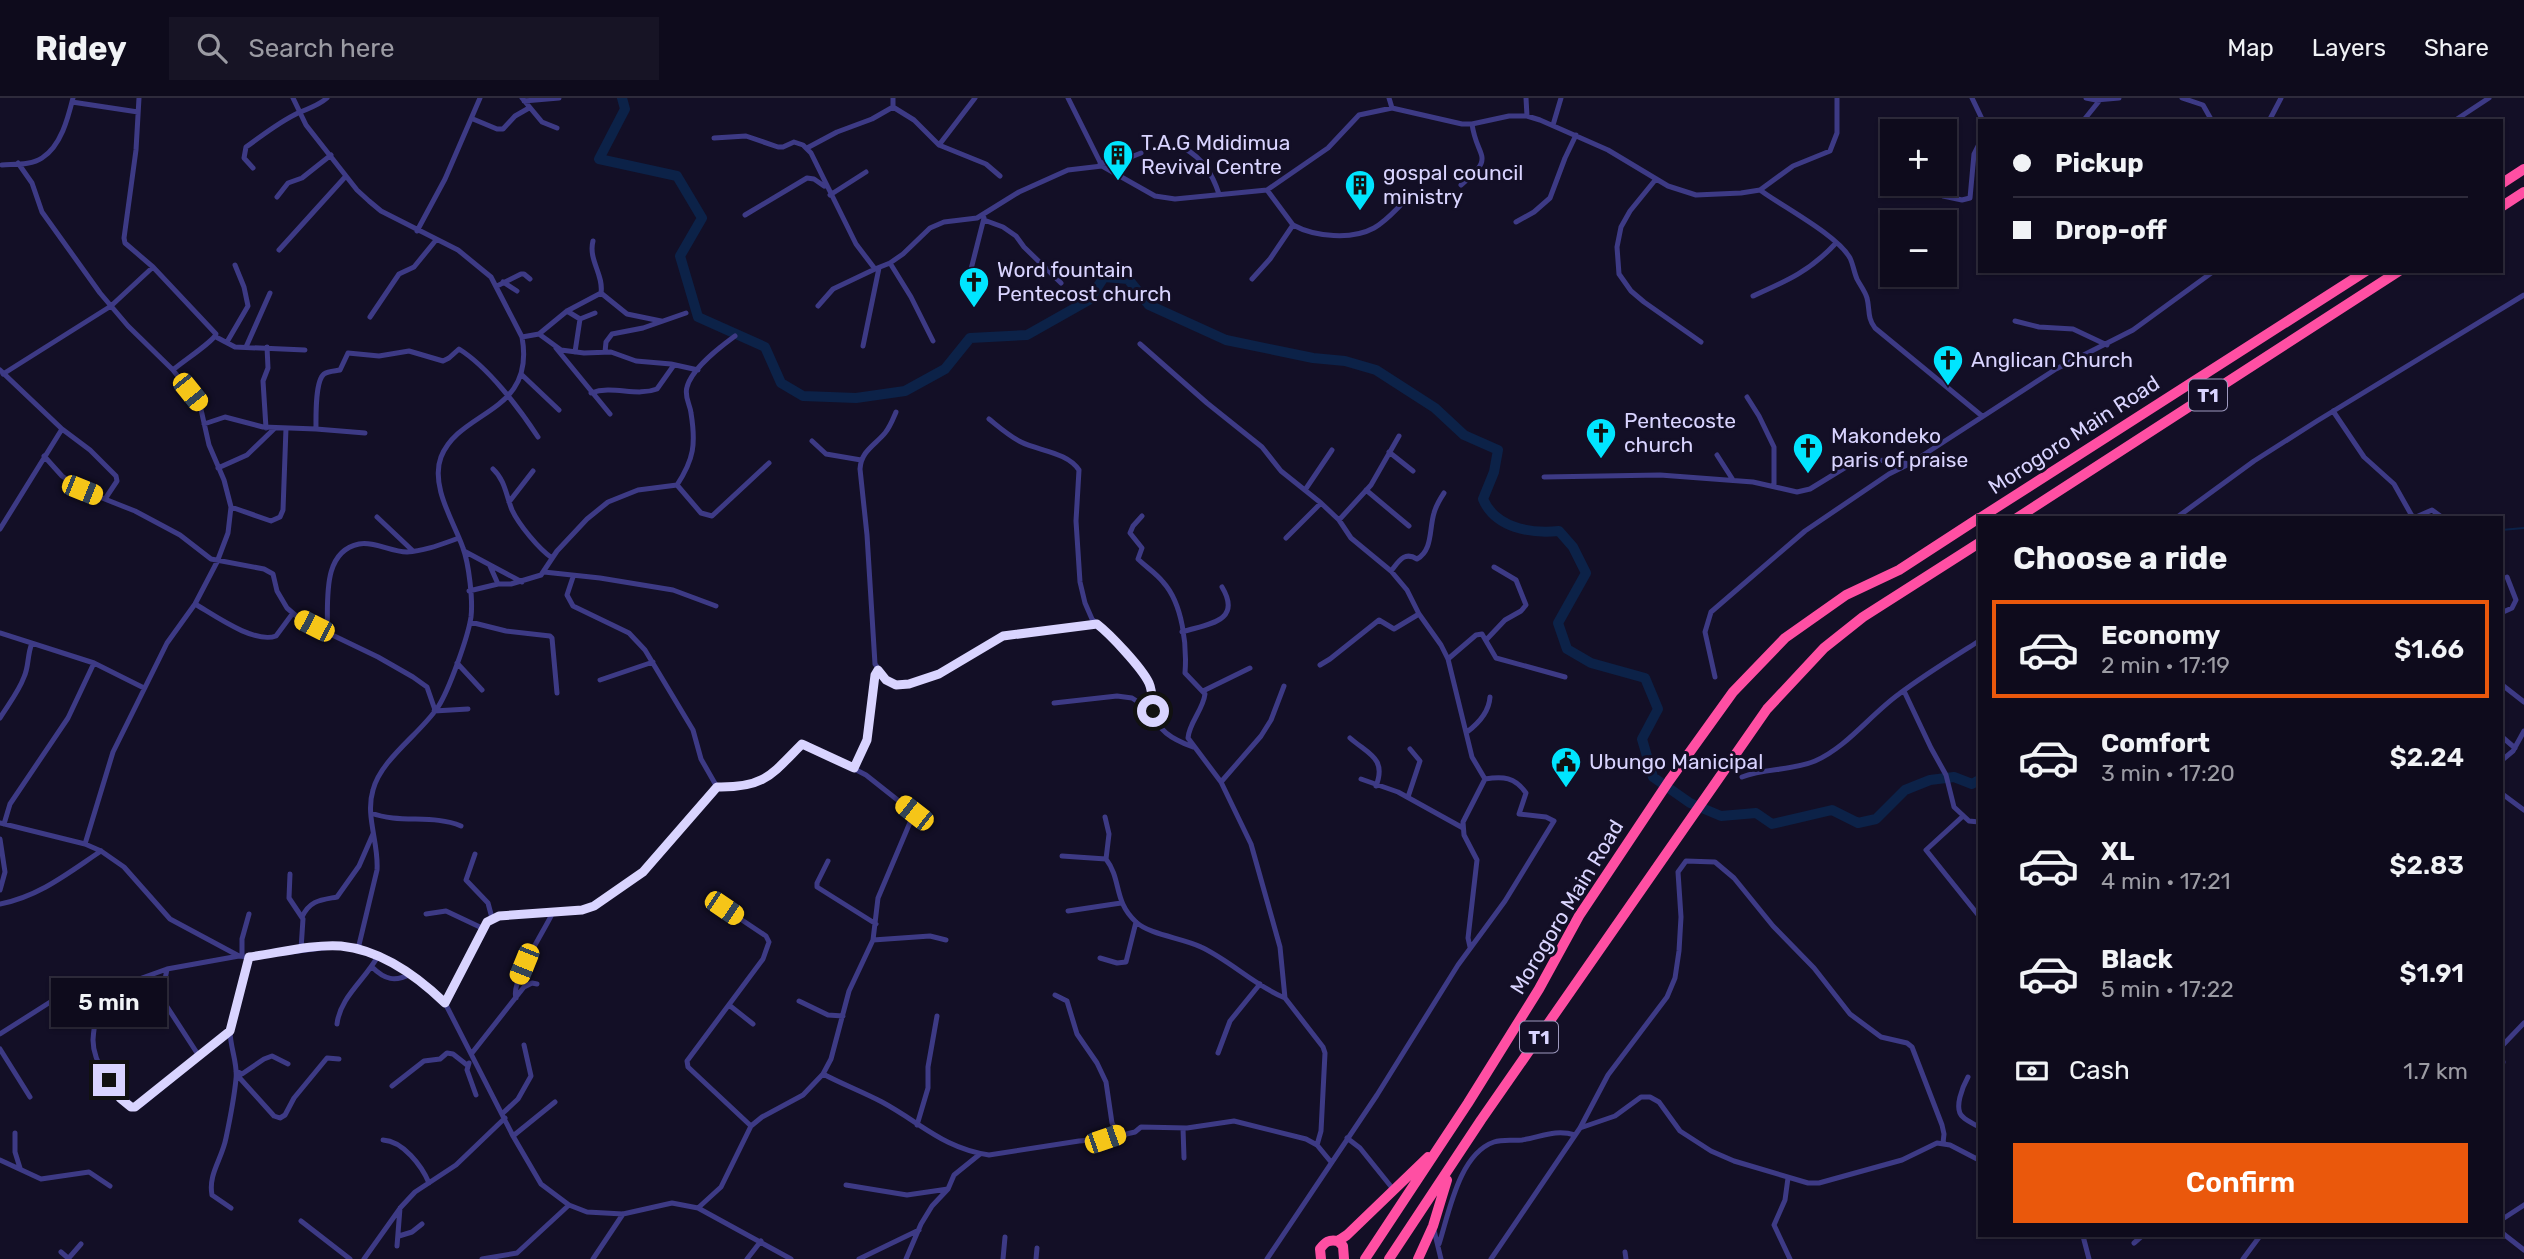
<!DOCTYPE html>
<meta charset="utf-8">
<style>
body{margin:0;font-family:Rubik,sans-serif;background:#171425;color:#f1f3f6;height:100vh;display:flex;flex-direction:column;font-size:26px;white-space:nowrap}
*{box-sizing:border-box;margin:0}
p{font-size:23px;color:#9b9ba3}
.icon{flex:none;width:38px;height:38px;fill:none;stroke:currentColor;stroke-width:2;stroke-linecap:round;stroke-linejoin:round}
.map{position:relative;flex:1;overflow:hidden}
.side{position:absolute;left:1978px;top:418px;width:525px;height:721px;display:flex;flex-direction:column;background:#0e0b1c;border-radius:0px;box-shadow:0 2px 5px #0004,0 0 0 2px #2e2b3b}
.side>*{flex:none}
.hud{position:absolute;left:1978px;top:21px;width:525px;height:154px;border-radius:0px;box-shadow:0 2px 5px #0004,0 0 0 2px #2e2b3b;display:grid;align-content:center;height:154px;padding:0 35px;background:#0e0b1c}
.fabs{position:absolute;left:1880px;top:21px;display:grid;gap:14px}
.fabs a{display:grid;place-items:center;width:77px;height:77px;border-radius:0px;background:#0e0b1c;box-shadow:0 2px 5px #0004,0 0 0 2px #2e2b3b;font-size:35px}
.end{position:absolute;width:32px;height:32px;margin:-16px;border:9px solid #d9d4ff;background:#111;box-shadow:0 0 0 4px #111}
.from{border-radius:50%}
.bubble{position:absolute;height:49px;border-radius:0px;background:#0e0b1c;box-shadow:0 2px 5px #0004,0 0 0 2px #2e2b3b;font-size:23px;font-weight:600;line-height:49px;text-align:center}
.car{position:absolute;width:21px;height:42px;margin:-21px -10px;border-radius:9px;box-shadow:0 0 5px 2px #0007;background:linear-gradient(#f5c518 24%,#345 0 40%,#f5c518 0 76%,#345 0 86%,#f5c518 0)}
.hud b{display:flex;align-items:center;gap:24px;height:66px;font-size:26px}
.hud b+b{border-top:2px solid #2e2b3b}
.hud i{width:18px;height:18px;background:#f1f3f6}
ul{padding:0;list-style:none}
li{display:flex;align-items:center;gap:21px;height:98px;margin:0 14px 10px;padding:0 21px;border:4px solid transparent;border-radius:0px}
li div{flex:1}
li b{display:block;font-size:26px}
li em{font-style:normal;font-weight:600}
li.current{border-color:#ea580c}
li>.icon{width:63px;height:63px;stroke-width:1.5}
h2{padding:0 35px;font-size:32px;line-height:84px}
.pay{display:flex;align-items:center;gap:18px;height:77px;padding:0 35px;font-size:26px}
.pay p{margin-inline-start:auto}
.cta{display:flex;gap:14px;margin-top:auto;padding:14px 35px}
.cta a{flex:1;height:80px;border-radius:0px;background:#ea580c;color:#fff;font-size:28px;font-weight:600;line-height:80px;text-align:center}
header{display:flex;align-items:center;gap:42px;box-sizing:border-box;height:98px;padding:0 35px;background:#0e0b1c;border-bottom:2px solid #2e2b3b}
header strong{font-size:33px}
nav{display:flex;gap:38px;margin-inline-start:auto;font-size:24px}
.search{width:490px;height:63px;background:#171425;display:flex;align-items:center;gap:18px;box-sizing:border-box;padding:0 24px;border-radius:0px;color:#9b9ba3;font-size:26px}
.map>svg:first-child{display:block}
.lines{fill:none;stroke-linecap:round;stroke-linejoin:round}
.stream{stroke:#0c2248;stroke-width:2}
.river{stroke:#0c2248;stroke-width:10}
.street{stroke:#3d3a85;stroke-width:5}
.highway{stroke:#ff4fa3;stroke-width:10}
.route{stroke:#d9d4ff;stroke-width:9}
.labels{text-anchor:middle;stroke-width:6;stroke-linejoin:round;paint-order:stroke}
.shield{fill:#130f26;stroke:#9e99be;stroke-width:2}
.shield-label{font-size:19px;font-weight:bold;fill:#d9d4ff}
.poi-label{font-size:21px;fill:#d9d4ff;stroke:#130f26;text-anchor:start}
.street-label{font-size:21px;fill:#d9d4ff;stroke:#130f26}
</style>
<header>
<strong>Ridey</strong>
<div class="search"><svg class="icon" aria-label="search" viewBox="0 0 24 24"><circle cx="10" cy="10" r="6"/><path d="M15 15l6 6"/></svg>Search here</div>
<nav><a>Map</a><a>Layers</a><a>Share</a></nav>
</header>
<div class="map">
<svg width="2524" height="1161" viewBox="0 0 2524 1161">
<rect width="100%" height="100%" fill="#130f26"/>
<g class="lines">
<path class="stream" d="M2501,432L2524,430"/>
<path class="river" d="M622,0L625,11L599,61L677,78L702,120L680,158L698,219L765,249L781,285L803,298L856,300L905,293L945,271L970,240L1027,237L1089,202L1104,179L1128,181L1149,207L1226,242L1313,260L1345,263L1376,272L1435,310L1464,337L1498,352L1494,374L1483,401C1495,430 1531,436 1559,433L1573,449L1586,475L1558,525L1567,551L1591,565L1645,580L1658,611L1642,641L1653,679L1690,705L1721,718L1756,715L1772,726L1832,712L1858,725L1876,721L1905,692L1930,682L1954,679L1972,686L1979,682"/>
<path class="street" d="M139,0L136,52L124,140L125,145L153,169L216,236C214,243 182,264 173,272
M293,0L306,27L357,92L369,103L381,113L458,152L491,179L522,239C536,316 460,311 441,359C430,388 454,424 463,450C469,466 473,502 471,519C468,539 449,592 438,609C420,636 381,661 373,692C365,718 379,745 377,772L358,851
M522,0L542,24L557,30
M1068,0L1102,68L1155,98L1175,101L1267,92L1328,50L1359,17L1392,10L1462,26H1472L1509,18H1527L1540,22L1608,52L1668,88L1696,97L1741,95L1760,92L1793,68L1830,53L1837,35V0
M1389,0L1392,10
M1526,0L1527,18
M1972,0L1983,23
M2086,0L2096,2L2119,0
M2182,0L2203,7L2212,23
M524,3L559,0
M72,4L138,14
M893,9L914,22L939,47L986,66L1000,78
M473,21L497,31H503L515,18L529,10
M2083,23L2100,2
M2269,23L2281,0
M2454,23L2489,0
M1553,27L1561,0
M714,40L746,38L778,49H783L794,44L803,47L811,55L856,146L875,171L890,165L903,156L930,130L944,124L977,120L1019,94L1068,72L1102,68
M939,47L975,0
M807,50L837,34L872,21L893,9V0
M1184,50C1203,61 1212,75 1219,96
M18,65L32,85L42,114L100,195L128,228L173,272L200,307L209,347L224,382L231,409L228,435L217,464L195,506L167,545L113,654L85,746
M1100,65L1121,63L1141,55
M2,67C14,66 32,67 42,60C61,48 68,20 73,0
M253,70L244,60L246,49C263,37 279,24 298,15C309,10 318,8 327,0
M1656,81L1630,113L1621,129L1617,149L1619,176L1631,193L1644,204L1701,244
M1461,87C1497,57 1477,62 1472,26
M1760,92C1783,109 1837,137 1850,160C1853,166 1854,174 1857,181C1860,187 1865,193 1867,200C1870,211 1867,220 1875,230L1982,318
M830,97L866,74
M1943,98L1962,102L1970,100L1974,56L1979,46
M277,99L288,85L302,80L331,57
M745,117L807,80L814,81L824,88
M984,122L1003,129L1016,138L1024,149L1061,185
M1516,124L1534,114L1550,100L1565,60L1576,37
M1293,127C1315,139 1352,142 1374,130C1387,123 1397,110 1408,100
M417,133L445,81L480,0
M593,143C588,162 604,177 601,195
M279,152L346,78
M890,165L911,199L933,243
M1252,181L1270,161L1293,127L1267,92
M503,184L517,193
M497,188L521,176H524L530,181
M966,191L984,120
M1753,198C1787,183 1810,173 1836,145
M818,208L833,191L875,171
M567,213L580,221L595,215
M370,219L399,176L414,169L436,142
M2015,223L2039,229L2073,231L2107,247
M539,236L561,252L584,255L611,254L636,263L671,266L698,272
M216,239L235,249L305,252
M522,239L539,236L567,213L601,195L627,216L661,223
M227,244L248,208L244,189L235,167
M1140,246L1207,305L1262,349L1281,373L1321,405L1339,422L1351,440L1391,473L1407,492L1419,516L1441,547L1448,561L1472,659L1485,681L1463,724L1464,737L1477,762L1468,840L1470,849
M863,248L879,170
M246,249L270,195
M556,250L610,316
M575,254L580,221
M605,254L606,244L612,236L643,230L686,215
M0,272L62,331L0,431
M3,276L111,208L153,169
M521,276L559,312
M591,295C613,287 636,299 657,291L674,267
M1747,299L1759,318L1774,349V388
M2333,313L2364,359L2394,386L2412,418L2416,419L2432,412L2443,420
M896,314C893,321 890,329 885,335C875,347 861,353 860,371L867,437L875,566L886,581L896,587L910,586L939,576L1003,538L1097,526
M989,321C999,329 1009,338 1021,344C1039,353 1067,354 1079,372L1076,423L1080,484L1085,505L1092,521L1112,540L1144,577C1151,588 1151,597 1152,609C1154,632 1174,642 1193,649
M204,326L225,319L263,329L316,331L365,335
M266,330L263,283L268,270L267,249
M62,331L90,352L116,378L117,383L105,401
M316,331C316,319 315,283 324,276C328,273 335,273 340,272L348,255L379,258L409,253L443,263L449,260L459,251C488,269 519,310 538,339
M812,343L826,356L861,362
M1389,354L1413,373
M1717,357L1733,382
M44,358L62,378L82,392L135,413L180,437L211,461L264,471L273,476L277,493L287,510L301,522L378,559L413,579L427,589L435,612
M218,370L247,357L275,330
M493,371C505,382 506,397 512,412C519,427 539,451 552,460
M1544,379L1660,377L1753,384L1797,394L1810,391L1846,369L1863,363L1892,362L1908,366
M677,387L701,415L712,418L769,365
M1305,392L1332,352
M1366,392L1409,428
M509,404L533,373
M231,409L271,423L280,419L283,412L286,330
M1142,418L1133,428L1130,435L1142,450L1138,461C1146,469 1156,475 1163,484C1183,506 1187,548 1185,575L1205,596C1203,612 1189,625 1188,640L1221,684L1251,746L1280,849L1285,900L1323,949L1325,955L1321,1033L1317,1047
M377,419L413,453
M2176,420L2254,363L2317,323L2524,197
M1339,422L1371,387L1399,338
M1286,440L1321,405
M464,453L522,484
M490,468L498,486
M1391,473C1399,463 1404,453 1417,461C1433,452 1429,431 1434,415C1436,408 1440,401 1444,395
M544,474L600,480L673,492L716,508
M469,493L498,486H511L541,477L557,453L587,421L608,404L638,392L677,387C694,361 696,346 691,315C690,306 684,299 687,289C692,270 720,249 735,238
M195,506C214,517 254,546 276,538L293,515
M2501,515L2512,510L2516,502L2507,479
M470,524L506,533L550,538L552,540L557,595
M1182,534C1207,526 1243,524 1222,489
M0,535L94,565L144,590
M327,535C329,507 320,454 359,446C374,443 391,454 407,454C425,453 442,446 459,440
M1487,541L1505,522L1521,513L1526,507L1516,482L1494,469
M1448,561L1476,537L1482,536L1496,560L1565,579
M457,565L482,592
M1320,567L1330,561L1379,522L1394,531L1419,516
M1715,579L1705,534L1711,514L1805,433L1889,376L1911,365L2056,271L2133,232L2214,173
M600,582L653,564
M2501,586L2524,604
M1203,593L1250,570
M1904,593L1931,650L1946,677L1954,709L1969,723L1979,724
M1054,605L1117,598L1132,600L1152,613
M434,613L468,611
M0,620C8,607 19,593 24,579C29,569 27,557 32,545
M1467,634C1479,625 1489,614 1490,599
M2501,638L2515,650
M1350,640C1368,656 1387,660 1376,688
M2501,663L2513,653L2524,633
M854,670L867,642L875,577L878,572
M1742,679C1765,670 1791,673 1815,663C1847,649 1870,617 1899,596C1924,577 1952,560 1979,543
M1361,681L1398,694L1463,730
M1221,684L1261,638L1271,622L1284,588
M2501,695L2524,712
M1408,699L1420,663L1410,651
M371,715C400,726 433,716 461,728
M1105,719L1109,736L1106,761
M1962,719L1926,752L1979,818
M0,725L85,746L101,753L124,769L170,821L239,858L249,859L339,848L358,851L378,858L423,884L445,905L513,1038L541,1086L569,1107L587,1114L623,1116L672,1105L698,1110L791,1161
M4,726L10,706L68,620L94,565
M0,741L5,774L0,792
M475,756L466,782L488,805L492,820
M1062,758L1106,761C1122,782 1113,803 1136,824C1150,837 1183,840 1201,849C1231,863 1255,888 1285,900
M828,763L817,785V789L876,826
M290,776L289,800L303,821L301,851
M0,806C40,798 68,775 101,753
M724,810L766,838L769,844L763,861L687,963L688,969L751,1028
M1068,813L1121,805
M426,816L446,813L482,830
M302,819C310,802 321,802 337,799L359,768L373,736
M873,842L930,838L946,842
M242,858V841L249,816
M1100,860L1117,865L1126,864L1136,824
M372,869C385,882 395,884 411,876
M167,871L162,897L164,904L199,958
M1055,897L1067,903L1077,936L1097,965L1106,984L1112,1025L1119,1037
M89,899C100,918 94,921 93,942C93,965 114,995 131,1009L142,1006L230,933
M516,900C510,884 545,832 553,814
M799,903L828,917L843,918
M445,905L487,824L499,818L582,812L594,808L643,774L717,689L701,661L693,632L645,552L629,535L573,508L567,497L573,479
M729,907L753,926
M337,926C340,899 365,882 378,858
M0,936L55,901L89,899L167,871L239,858
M2501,949L2524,925
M0,951L30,999
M472,955L524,889L532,885L537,886
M1218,955L1230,923L1260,886
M2501,958L2503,964L2501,971
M469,965L467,972L476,997
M236,973L242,976L264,961L272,958L288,966
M823,976C842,986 863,994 882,1004C921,1025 943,1050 989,1057L1079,1043L1105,1041L1135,1034L1141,1029L1187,1030L1234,1023L1306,1041L1317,1047L1331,1064
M237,977L274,1018L280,1020L285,1017L294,1000L327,960L339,961
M1968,979C1963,988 1953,1011 1963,1019C1967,1023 1974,1026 1979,1029
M392,988L424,963L440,961L447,955L453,956L467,967
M503,1015L518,1001L531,978L524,947
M917,1027L928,990V969L937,918
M1183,1030L1184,1060
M1580,1030L1615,1018L1641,999H1650L1659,1004L1680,1033L1711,1053L1734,1063L1808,1085H1819L1902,1062L1937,1045L1950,1047L1979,1062
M15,1035V1054L20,1070
M513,1038L555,1004
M1347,1040L1360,1050L1393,1091
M383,1042C403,1043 422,1068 429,1085
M0,1062L41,1081L89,1074L110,1088
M1788,1080L1785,1102L1774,1127L1790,1161
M846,1087L907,1097L948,1091
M231,1110L212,1097C208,1076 222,1061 226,1040C230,1021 234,1001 236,981C238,966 230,949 230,933L249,859
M698,1110L721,1089L751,1028L762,1019L803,997L823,976L831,961L849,893L873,842L878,800L914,715L866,677L806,646H802C795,652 790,660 784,667C766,685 741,690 717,689
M2501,1122L2524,1107
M301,1123L350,1161
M1433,1128L1441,1161
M2501,1134L2524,1152
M399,1138L412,1134L422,1126
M2083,1138L2089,1161
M2134,1145L2142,1138
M1439,1146C1449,1115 1459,1056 1494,1044C1503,1041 1513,1043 1522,1042C1541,1039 1555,1031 1575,1037
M397,1148L400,1110
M61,1154L69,1161
M1625,1154L1626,1161
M68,1161L81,1146
M364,1161L401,1109L415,1094L456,1067L505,1020
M482,1161L517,1155L569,1107
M593,1161L623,1116
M747,1161L761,1143
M859,1161L919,1132
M906,1161L921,1126L932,1108L948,1091L954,1077L980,1056
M1003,1161L1005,1139
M1036,1161L1037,1150
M1267,1161L1377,997L1458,867L1505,803L1554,723L1546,719L1519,716L1526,695C1515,679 1503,678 1485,681
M1491,1161L1580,1030L1608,977L1667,899L1675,880L1679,853L1681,819L1678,774L1686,763L1715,764L1734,780L1773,828L1814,870L1850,916L1881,939L1907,945L1912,949L1942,1027L1944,1036L1943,1045
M2243,1161L2260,1138"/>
<path class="highway" d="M2501,86L2524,71
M2501,109L2524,94
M1980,420L2366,173
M2017,420L2399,173
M1338,1143L1343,1148L1344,1161
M1321,1161L1320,1151C1325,1144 1329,1141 1338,1143L1347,1137L1428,1059
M1365,1161L1468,1005L1539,891L1579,818L1669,683L1733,594L1785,540L1846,497L1899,472L1979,420
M1389,1161L1481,1022L1767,611L1824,550L1863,519L1979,445
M1418,1161L1433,1128L1447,1082"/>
</g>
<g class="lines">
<path class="route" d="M109,982L120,1000L131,1009H135L230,933L249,859C279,855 312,846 341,848C381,852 417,878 445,905L487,824L499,818L582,812L594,808L643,774L717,689C765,690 772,676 802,646L854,670L867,642L875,577L878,572L886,582L896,587L909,586L939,576L1003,538L1097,526C1110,536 1142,570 1149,585C1153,594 1152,604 1153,613"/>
</g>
<defs>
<g id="building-pin" transform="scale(1.575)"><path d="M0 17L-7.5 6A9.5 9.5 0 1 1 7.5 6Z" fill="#00e5ff" stroke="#130f26"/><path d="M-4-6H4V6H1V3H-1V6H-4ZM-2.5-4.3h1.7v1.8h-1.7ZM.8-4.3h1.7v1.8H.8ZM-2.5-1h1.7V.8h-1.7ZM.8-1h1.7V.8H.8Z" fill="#111"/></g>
<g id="church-pin" transform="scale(1.575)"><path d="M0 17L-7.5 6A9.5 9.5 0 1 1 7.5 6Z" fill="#00e5ff" stroke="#130f26"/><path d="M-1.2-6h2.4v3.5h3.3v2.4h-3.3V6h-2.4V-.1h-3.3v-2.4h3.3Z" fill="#111"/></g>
<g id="civic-pin" transform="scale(1.575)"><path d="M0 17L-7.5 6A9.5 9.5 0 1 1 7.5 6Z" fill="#00e5ff" stroke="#130f26"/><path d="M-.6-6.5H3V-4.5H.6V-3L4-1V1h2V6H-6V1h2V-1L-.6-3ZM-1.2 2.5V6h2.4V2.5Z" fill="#111"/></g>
</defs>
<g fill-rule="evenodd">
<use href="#building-pin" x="1118" y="57"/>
<use href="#building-pin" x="1360" y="87"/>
<use href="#church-pin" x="974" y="184"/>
<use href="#church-pin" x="1948" y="262"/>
<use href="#church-pin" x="1601" y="335"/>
<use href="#church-pin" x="1808" y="350"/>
<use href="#civic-pin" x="1566" y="664"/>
</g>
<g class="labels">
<g class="shield">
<rect x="2189" y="281.5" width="38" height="31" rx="5"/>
<rect x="1520" y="923.5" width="38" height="31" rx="5"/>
</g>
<g class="shield-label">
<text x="2208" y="304">T1</text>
<text x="1539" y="946">T1</text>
</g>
<g class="poi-label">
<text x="1141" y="52">T.A.G Mdidimua<tspan x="1141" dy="24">Revival Centre</tspan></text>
<text x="1383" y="82">gospal council<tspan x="1383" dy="24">ministry</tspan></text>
<text x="997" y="179">Word fountain<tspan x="997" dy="24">Pentecost church</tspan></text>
<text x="1971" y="269">Anglican Church</text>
<text x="1624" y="330">Pentecoste<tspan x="1624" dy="24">church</tspan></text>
<text x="1831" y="345">Makondeko<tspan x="1831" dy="24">paris of praise</tspan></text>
<text x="1589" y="671">Ubungo Manicipal</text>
</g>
<g class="street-label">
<text transform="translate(2074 337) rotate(-33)" y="7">Morogoro Main Road</text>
<text transform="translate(1567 809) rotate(-59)" y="7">Morogoro Main Road</text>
</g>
</g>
</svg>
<div class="fabs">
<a>+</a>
<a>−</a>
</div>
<i class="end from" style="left:1153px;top:613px"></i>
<i class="end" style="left:109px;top:982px"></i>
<div class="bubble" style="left:51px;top:880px;width:116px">5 min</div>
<i class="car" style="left:190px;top:294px;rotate:141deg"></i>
<i class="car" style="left:82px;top:392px;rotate:112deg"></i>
<i class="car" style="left:314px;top:528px;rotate:297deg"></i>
<i class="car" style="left:914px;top:715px;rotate:308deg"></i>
<i class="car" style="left:724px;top:810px;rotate:124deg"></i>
<i class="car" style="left:524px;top:866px;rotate:202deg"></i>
<i class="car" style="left:1105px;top:1041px;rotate:71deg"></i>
<div class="hud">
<b><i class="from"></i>Pickup</b>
<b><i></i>Drop-off</b>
</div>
<section class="side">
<h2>Choose a ride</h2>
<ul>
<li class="current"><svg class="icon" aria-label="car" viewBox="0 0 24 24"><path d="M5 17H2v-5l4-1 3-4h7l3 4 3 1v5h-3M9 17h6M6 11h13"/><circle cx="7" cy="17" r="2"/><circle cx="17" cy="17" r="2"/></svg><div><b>Economy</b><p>2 min · 17:19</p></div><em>$1.66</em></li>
<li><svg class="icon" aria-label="car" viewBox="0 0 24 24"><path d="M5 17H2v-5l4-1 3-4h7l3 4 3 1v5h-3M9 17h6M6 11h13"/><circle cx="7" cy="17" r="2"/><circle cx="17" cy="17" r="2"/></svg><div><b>Comfort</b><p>3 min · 17:20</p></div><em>$2.24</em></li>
<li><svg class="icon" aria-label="car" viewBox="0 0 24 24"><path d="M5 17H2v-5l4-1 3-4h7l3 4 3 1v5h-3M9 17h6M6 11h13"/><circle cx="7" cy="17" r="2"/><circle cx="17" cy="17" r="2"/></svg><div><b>XL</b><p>4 min · 17:21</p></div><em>$2.83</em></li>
<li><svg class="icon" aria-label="car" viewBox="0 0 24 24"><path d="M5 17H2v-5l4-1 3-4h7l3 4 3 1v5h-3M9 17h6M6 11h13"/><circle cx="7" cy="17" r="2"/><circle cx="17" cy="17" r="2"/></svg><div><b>Black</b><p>5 min · 17:22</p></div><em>$1.91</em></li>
</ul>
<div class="pay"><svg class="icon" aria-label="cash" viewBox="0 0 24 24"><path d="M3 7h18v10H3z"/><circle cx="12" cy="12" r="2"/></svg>Cash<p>1.7 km</p></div>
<div class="cta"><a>Confirm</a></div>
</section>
</div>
